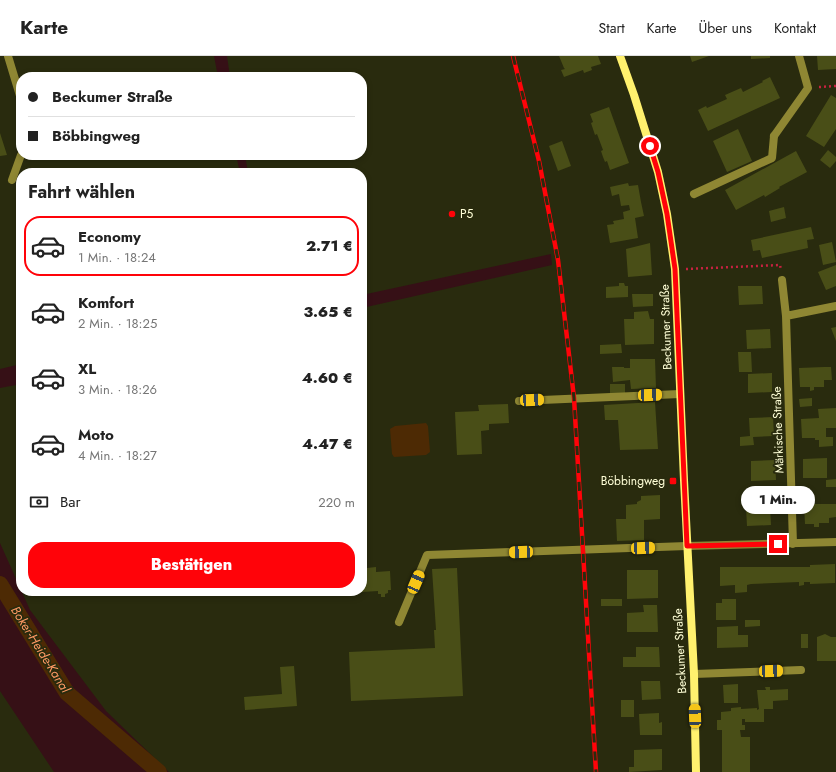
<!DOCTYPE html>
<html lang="de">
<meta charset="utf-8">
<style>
body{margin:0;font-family:Jost,sans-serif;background:#f2f2f2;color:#222;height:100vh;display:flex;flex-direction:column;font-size:15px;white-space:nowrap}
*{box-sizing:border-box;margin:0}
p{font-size:13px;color:#767676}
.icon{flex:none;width:22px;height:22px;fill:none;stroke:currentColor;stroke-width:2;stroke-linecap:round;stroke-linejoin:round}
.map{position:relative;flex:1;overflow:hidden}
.details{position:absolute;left:16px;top:112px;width:351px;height:428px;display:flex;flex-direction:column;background:#fff;border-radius:16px;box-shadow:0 2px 6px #0003}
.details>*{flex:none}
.banner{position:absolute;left:16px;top:16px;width:351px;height:88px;border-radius:16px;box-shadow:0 2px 6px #0003;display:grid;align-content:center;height:88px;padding:0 12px;background:#fff}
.end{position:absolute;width:18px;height:18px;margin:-9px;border:5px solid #ff0309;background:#fff;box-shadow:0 0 0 2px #fff}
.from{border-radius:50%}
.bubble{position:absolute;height:28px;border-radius:14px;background:#fff;box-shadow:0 2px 6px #0003;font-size:13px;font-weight:800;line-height:28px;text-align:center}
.car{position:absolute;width:12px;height:24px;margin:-12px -6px;border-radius:5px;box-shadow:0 0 3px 1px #0007;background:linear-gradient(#f5c518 24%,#345 0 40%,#f5c518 0 76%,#345 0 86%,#f5c518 0)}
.banner b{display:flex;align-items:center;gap:14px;height:38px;font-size:15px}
.banner b+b{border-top:1px solid #e0e0e0}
.banner i{width:10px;height:10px;background:#222}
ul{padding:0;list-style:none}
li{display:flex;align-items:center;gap:12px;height:60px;margin:0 8px 6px;padding:0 4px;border:2px solid transparent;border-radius:16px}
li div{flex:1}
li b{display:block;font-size:15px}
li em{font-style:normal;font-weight:800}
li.selected{border-color:#ff0309}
li>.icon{width:36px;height:36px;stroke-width:1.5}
h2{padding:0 12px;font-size:18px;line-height:48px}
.pay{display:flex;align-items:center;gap:10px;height:44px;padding:0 12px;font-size:15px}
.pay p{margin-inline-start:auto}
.primary-button{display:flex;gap:8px;margin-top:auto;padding:8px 12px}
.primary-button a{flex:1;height:46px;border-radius:16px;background:#ff0309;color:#fff;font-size:16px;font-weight:800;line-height:46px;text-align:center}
header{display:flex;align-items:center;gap:24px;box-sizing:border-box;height:56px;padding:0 20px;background:#fff;border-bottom:1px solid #e0e0e0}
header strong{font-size:19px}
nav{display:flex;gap:22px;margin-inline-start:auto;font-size:14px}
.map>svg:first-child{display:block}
.green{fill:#361016}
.water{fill:#4d2a04}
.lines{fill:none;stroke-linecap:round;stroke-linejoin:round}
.canal{stroke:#4d2a04;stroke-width:16}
.building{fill:#494e17}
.path{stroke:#c82240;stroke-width:2.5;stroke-dasharray:2 3;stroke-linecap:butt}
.lane{stroke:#8f8733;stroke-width:8}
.street{stroke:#8f8733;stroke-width:8}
.secondary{stroke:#fff16e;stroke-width:8}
.rail-casing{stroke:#ff0309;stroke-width:4.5}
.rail{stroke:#292b0e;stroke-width:3;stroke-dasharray:9;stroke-linecap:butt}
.route{stroke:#ff0309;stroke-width:5}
.poi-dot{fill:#ff0309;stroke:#292b0e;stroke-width:1.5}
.labels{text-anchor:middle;stroke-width:3.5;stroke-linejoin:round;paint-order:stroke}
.poi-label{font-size:12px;fill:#ffffd7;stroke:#292b0e;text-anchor:start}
.street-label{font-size:12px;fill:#ffffd7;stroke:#292b0e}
.water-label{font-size:13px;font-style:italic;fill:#ff9a65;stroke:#292b0e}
</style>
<header>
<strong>Karte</strong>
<nav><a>Start</a><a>Karte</a><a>Über uns</a><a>Kontakt</a></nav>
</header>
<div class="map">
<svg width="836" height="716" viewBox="0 0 836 716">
<rect width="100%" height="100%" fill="#292b0e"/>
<path class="green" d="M214,0H227L230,21H218Z
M236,99H245L248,117H240Z
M551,198L552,209L362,252V239Z
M21,308V328L0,332V313Z
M0,487L30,554L106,655L169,716H54L0,635Z"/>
<path class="water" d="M426,367L428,370L430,396L426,399L394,401L392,398L390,373L395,370Z"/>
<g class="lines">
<path class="canal" d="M0,528L67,637L159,716"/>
</g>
<path class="building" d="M559,0H598L601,8L591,11L592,14L584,17L583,14L564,21L561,14L565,13L564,12Z
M690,0H709L692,6Z
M751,0H770V2L751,3Z
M817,0H836V13L818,14Z
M770,21L780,42L708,75L698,54L706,50L707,52L727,43L725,39L741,32L743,36L763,26L762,25Z
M831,39L836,42V73L824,91L806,80Z
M609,51L629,107L610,114L607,105L605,106L603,101L601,95L603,94L597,78L595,79L591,67L593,66L590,58Z
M738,73L752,105L727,116L713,85Z
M0,77L7,99L0,100Z
M562,85L571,110L558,115L549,90Z
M828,94L836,101V105L830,112L820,104Z
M796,95L807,116L779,131L780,132L765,141L764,139L736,154L725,134Z
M628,127L629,130L638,129L641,146L644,160L635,162L638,182L610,187L607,169L614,168L613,165L624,163L623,156L630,154L629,149L621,150L619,138L612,140L610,131Z
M784,151L786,162L771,166L769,155Z
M811,171L814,183L807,184L808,192L762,202L760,194L753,195L751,184Z
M832,186L836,206L823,209L819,189Z
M650,187L652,219L628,221L626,193Z
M836,209V230L826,234L818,216Z
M619,227H624L625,230H628V241L606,242V231L619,230Z
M738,230H762L763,248L739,249Z
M632,238H653V250L633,251Z
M648,255L650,263H654V288L625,289L624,263H634V256Z
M836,271V285L831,272Z
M770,273L771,292L747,293L746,274Z
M621,288L622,297L600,298V289Z
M738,296H751L752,316H739Z
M630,303H655L656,332L631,333L630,324L613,326L612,311H624V312H630Z
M824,311H831L832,324H824V331H814V334L810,335V331H800L799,312Z
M772,317V336L748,337V318Z
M610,328H625V339L610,340Z
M812,342V350L800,351L799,343Z
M655,346L658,393L620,394L618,364H605L604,349Z
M508,348L509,367L489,368V374L481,375L482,398L457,399L455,356L479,355L478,349Z
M836,352V372H826V381H833V390L819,391V384H815V382H802L801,363L819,362L818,353Z
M773,361L774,380L753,381L754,389L740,390V381L750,380L749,362Z
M827,402V422H803V403Z
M775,404L776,424L751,425V405Z
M836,423V431H826V424Z
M660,439V463L644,464V484L617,485L616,463H626V449L637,448V446L641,444V440Z
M804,448H836V461L829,462V467H819V471H814V468H805Z
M770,450L771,469L747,470L746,451Z
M835,508V527L810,528V526H804V529L799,530V526L751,528L747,529V536L735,537V529L720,530V511H810V509Z
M376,511V516L390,515L391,534H388V537L385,538V541H381V538H378V535L362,536V525H367V512Z
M457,512L463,640L351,645L349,596L435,592L434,574H436L432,513Z
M627,514H658V542L627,543Z
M601,543H622V550H601Z
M722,543H736V564H716V547H722Z
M643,549H657L658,576H627V557L644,556Z
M745,564H760V570L745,571Z
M738,570V579H748V591L717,592V571Z
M801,578H808V592H801Z
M825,578L831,581H836V605H817V581Z
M636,591H659L660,611H623V601H636Z
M294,610L297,650L245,654L244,641L282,638L280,611Z
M641,625H660L661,643L642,644Z
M738,628V647H724L723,629Z
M765,631H770V634L788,633V644L773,645V653H764V666H745V663H742V669H745V674H740L741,681H750V716H722V674H717V664H721V656L731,655V652L741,651V653L757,652V654L759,653L757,634H766Z
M621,644H634V661H621Z
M659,657V667L662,666V679H640L639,658Z
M662,693V714L629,716V711H634V694Z"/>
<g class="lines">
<path class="path" d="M819,31L836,30
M136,99V100
M686,213L780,209L781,214"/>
<path class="lane" d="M8,0L21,43
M12,124L21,99
M694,138L772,102L774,80
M519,345L680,338
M399,566L427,499L687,490
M694,618L801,614"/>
<path class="street" d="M774,80L808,32L799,0
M782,224L786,260
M793,488L786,260L836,250
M687,490L836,486"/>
<path class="secondary" d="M620,0L634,39L658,116L667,158L675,213L684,424L694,618L696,716"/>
<g class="rail-casing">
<path id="rail" d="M513,0L539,105L558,204L574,342L596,716"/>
</g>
<use href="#rail" class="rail"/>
</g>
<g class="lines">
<path class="route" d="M650,90L658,116L667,158L675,213L687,490L778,488"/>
</g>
<g class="poi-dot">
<circle cx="452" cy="158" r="4"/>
<rect x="669" y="421" width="8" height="8" rx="2"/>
</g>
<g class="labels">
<g class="poi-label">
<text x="460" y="162">P5</text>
<text x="665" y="429" text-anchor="end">Böbbingweg</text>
</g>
<g class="street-label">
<text transform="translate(666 271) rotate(-92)" y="4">Beckumer Straße</text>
<text transform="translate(778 374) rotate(-92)" y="4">Märkische Straße</text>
<text transform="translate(680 595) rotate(-93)" y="4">Beckumer Straße</text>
</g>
<g class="water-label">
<text transform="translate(41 593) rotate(58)" y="5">Boker-Heide-Kanal</text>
</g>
</g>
</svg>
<i class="end from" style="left:650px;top:90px"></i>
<i class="end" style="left:778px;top:488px"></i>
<div class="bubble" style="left:741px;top:430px;width:74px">1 Min.</div>
<i class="car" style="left:650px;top:339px;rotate:88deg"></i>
<i class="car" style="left:532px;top:344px;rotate:87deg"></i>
<i class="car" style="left:643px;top:492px;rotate:88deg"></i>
<i class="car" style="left:521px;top:496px;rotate:268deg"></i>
<i class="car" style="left:416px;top:526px;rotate:23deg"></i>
<i class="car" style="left:771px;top:615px;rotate:88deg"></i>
<i class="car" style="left:695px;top:660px;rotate:358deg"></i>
<div class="banner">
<b><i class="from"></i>Beckumer Straße</b>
<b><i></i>Böbbingweg</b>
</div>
<section class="details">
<h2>Fahrt wählen</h2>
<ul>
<li class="selected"><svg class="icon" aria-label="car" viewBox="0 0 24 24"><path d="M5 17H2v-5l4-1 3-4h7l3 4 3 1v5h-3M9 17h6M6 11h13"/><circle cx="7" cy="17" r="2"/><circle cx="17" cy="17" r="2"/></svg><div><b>Economy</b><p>1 Min. · 18:24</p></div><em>2.71 €</em></li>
<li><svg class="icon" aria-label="car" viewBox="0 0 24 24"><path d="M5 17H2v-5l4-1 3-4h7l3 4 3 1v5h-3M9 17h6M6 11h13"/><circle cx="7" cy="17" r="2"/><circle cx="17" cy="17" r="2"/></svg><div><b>Komfort</b><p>2 Min. · 18:25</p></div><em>3.65 €</em></li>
<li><svg class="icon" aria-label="car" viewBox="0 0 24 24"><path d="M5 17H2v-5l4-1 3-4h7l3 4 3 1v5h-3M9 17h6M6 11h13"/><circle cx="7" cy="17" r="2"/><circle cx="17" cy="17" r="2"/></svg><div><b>XL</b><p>3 Min. · 18:26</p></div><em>4.60 €</em></li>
<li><svg class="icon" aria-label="car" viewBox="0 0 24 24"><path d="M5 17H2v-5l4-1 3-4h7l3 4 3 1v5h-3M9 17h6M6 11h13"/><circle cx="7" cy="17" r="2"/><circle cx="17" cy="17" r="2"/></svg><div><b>Moto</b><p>4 Min. · 18:27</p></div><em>4.47 €</em></li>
</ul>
<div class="pay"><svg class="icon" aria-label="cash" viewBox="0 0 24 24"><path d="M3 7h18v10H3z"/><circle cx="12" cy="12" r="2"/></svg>Bar<p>220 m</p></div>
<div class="primary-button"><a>Bestätigen</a></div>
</section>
</div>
